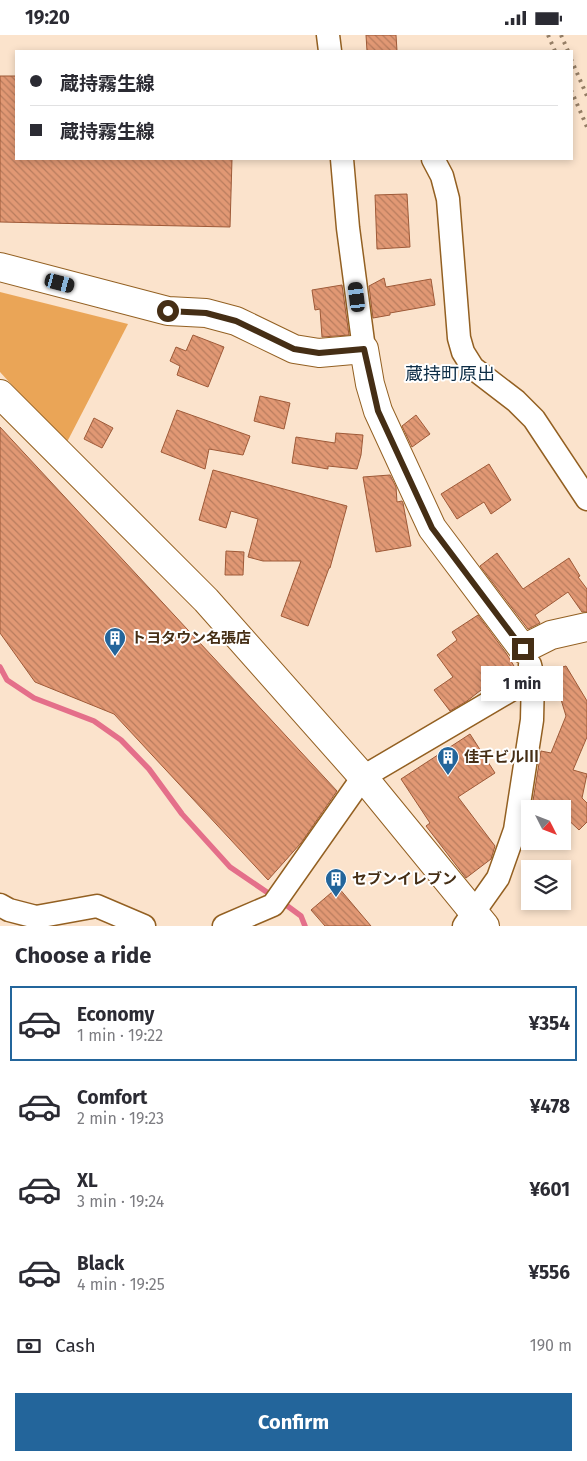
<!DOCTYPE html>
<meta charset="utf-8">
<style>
body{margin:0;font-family:"Fira Sans","Noto Sans JP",sans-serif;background:#f7f7f7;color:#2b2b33;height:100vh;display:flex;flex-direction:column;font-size:19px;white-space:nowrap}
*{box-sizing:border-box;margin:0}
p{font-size:16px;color:#7c7c81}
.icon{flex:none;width:28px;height:28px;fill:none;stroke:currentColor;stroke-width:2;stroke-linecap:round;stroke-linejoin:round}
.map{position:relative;height:891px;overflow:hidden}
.details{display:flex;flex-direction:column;background:#fff;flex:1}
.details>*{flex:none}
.guide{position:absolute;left:15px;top:15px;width:558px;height:110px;border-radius:0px;box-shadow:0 2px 8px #0003;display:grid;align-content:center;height:110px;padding:0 15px;background:#fff}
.needle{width:32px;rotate:132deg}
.buttons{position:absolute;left:521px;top:765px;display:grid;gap:10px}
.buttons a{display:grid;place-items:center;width:50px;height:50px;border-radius:0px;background:#fff;box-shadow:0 2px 8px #0003;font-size:25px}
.end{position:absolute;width:22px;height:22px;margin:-11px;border:6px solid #452e15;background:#fff;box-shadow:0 0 0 2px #fff}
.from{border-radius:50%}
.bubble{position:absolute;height:35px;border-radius:0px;background:#fff;box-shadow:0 2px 8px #0003;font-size:16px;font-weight:700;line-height:35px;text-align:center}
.car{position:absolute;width:15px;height:30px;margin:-15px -8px;border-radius:6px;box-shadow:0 0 4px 1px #0007;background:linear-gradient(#222 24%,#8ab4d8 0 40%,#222 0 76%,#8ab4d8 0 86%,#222 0)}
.guide b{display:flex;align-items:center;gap:18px;height:48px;font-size:19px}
.guide b+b{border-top:1px solid #e1e1e2}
.guide i{width:12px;height:12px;background:#2b2b33}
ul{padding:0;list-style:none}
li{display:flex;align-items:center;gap:15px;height:75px;margin:0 10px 8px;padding:0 5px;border:2px solid transparent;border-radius:0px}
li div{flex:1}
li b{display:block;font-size:19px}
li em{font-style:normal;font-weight:700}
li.active{border-color:#23659b}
li>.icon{width:45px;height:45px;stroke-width:1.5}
h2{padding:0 15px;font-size:22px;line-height:60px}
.pay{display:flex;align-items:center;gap:12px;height:55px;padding:0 15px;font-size:19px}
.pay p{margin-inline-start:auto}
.primary-button{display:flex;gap:10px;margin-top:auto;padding:10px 15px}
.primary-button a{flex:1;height:58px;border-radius:0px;background:#23659b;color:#fff;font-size:20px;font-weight:700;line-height:58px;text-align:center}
.status{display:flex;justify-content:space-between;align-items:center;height:35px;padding:0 25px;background:#fff;direction:ltr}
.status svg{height:14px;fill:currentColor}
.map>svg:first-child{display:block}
.green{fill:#eaa557}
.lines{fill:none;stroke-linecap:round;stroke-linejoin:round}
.stream{stroke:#e46f8a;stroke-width:5.5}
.building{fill:url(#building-back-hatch);stroke:#9e5a38}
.street-casing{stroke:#936022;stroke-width:25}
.secondary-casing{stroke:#936022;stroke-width:30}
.street{stroke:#fff;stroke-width:22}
.secondary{stroke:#fff;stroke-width:28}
.rail{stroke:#947d65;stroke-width:4;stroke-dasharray:2.5 5;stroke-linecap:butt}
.route{stroke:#452e15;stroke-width:6}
.labels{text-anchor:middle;stroke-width:4;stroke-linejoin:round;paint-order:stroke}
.poi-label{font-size:15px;font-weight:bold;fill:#452e15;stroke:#fff;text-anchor:start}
.quarter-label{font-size:18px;fill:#0d2d46;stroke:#fff}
</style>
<div class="status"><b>19:20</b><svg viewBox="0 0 49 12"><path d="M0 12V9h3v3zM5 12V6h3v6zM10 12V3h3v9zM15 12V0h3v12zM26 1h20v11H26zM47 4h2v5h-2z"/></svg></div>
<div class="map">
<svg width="587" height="891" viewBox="0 0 587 891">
<defs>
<pattern id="building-back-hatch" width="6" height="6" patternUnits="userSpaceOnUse" patternTransform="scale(1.25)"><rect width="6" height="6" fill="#e19874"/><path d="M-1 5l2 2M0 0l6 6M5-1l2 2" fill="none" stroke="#b87c5e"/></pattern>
</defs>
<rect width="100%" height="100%" fill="#fbe3cc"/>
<path class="green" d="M0,257L128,289L66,409L0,337Z"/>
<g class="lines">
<path class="stream" d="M0,632L7,645L34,663L94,686L121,705L149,734L182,779L230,832L274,862
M282,867L301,881L305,891"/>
</g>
<path class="building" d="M366,0H396L397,16H367Z
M0,41H16V124H232L230,192L0,187Z
M407,159L410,212L377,214L375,160Z
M384,243L386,252L431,244L435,270L390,278V280L373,283L369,251Z
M342,250L349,300L322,302L320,274L315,275L312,255Z
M193,300L224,312L208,352L177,340L180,331L170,326L176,312L186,316Z
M260,361L290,368L284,394L254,386Z
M177,375L250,401L243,420L209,414L205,434L161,417Z
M416,380L430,399L412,412L402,391Z
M94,383L113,393L102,413L84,404Z
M0,392L337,756L301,808L268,845L114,679L35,647L0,598Z
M336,398L363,400L361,420L357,434L328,431V434L292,428L296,402L335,408Z
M489,429L511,465L491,479L484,467L457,484L441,459Z
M213,435L347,471L330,533H329L308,591L281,581L301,526H263L248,522L258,484L231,476L226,493L199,485Z
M390,440L396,452L397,467L402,466L403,468L411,511L376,517L363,442Z
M226,516L244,517L243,540H225Z
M497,518L523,554L569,523L580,541L578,542L587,554V577H582L568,557L535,580L540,588L528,594L480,531Z
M478,580L506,618L517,636L498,648L495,644L467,666L450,676L434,655L453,642L437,620L457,605L452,597Z
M566,631L587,666V702L573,735L587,739L582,763L587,768V787L579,795L562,779V774L532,772L541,716L551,718L566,681L552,635Z
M470,699L495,738L458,762L495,811L491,824L466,843L426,791L430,788L401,744Z
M338,852L371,891H325L311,875Z"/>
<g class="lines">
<g class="street-casing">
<path id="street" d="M328,0L330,16
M342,124L348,193L364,314
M433,124L442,141L448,164L459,303L463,317L473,333L516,366L534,384L587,464
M0,870L9,875L36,882L97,871L144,891
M224,891L273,870L363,742L533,642
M464,891L498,843L515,795L532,685L533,642L530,630"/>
</g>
<g class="secondary-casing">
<path id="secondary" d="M0,232L168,276L206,278L236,286L294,314L319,318L364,314L370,349L378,376L432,493L523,614L551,600L587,592
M0,359L206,565L363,742L485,891"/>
</g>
<use href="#street" class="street"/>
<use href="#secondary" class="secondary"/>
<path class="rail" d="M548,0L555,16
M561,0L568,16
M571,24L587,61
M571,55L587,92"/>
</g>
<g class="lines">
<path class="route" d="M168,276L206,278L236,286L294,314L319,318L364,314L378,376L432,493L523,614"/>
</g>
<defs>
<g id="building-pin" transform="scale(1.125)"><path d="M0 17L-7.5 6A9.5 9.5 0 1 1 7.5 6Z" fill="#23659b" stroke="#fff"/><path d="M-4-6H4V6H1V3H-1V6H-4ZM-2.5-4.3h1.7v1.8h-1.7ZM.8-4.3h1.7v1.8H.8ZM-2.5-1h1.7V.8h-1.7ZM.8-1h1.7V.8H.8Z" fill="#fff"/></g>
</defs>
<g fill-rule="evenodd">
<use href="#building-pin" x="115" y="603"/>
<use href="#building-pin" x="448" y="722"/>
<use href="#building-pin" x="336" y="844"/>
</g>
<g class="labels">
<g class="poi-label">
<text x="131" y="608">トヨタウン名張店</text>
<text x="464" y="727">佳千ビルⅢ</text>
<text x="352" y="849">セブンイレブン</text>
</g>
<g class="quarter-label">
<text x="450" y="345">蔵持町原出</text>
</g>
</g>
</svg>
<div class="buttons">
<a><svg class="needle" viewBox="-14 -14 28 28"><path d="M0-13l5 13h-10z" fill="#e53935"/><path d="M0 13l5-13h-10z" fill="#7c7c81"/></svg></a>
<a><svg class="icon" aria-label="layers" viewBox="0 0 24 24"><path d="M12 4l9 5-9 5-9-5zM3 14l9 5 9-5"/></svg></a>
</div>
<i class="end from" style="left:168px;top:276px"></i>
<i class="end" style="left:523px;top:614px"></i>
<div class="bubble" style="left:481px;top:631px;width:82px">1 min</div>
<i class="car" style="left:60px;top:248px;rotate:105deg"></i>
<i class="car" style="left:357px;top:262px;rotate:353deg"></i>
<div class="guide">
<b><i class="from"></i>蔵持霧生線</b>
<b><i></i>蔵持霧生線</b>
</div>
</div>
<section class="details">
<h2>Choose a ride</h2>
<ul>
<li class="active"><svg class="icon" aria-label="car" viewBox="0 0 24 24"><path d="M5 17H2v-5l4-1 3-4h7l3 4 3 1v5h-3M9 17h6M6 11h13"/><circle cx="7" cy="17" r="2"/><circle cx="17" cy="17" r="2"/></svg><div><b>Economy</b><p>1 min · 19:22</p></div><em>¥354</em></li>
<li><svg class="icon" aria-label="car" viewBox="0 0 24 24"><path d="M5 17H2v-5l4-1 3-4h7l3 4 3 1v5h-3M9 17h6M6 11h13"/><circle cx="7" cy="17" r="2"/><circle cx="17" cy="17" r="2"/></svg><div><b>Comfort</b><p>2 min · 19:23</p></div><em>¥478</em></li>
<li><svg class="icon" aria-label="car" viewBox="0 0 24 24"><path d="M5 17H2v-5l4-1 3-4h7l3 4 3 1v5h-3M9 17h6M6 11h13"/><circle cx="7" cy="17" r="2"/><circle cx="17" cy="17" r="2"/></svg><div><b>XL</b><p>3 min · 19:24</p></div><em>¥601</em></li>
<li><svg class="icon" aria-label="car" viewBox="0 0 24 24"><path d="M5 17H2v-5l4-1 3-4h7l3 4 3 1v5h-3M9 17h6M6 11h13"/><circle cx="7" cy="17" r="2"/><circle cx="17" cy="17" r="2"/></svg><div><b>Black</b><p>4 min · 19:25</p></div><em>¥556</em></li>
</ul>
<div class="pay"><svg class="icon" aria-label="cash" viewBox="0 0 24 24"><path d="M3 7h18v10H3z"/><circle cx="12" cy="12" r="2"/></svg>Cash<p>190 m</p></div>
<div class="primary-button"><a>Confirm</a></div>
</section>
